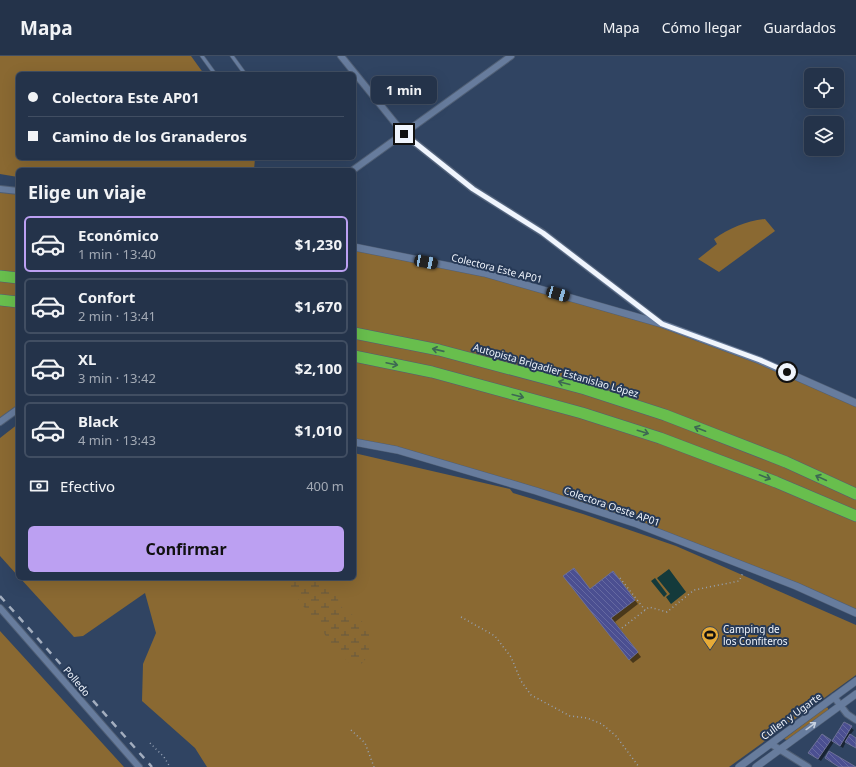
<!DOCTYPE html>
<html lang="es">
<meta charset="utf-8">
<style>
body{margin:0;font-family:"Noto Sans",sans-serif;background:#303f54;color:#f1f3f6;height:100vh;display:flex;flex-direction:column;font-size:15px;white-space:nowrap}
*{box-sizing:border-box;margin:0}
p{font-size:13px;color:#a3aab5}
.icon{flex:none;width:22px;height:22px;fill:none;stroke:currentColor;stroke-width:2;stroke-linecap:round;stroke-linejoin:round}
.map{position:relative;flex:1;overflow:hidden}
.details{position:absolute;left:16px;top:112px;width:340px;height:412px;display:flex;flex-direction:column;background:#24334a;border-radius:6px;box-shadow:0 4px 16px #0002,0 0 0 1px #414e62}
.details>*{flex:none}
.guide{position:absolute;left:16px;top:16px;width:340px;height:88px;border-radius:6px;box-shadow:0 4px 16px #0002,0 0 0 1px #414e62;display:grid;align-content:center;height:88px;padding:0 12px;background:#24334a}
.fabs{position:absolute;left:804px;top:12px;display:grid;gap:8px}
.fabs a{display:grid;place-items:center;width:40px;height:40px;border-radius:6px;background:#24334a;box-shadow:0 4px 16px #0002,0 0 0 1px #414e62;font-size:20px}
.end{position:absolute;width:18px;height:18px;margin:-9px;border:5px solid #f0f5fd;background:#111;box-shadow:0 0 0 2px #111}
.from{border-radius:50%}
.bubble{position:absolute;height:28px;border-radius:6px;background:#24334a;box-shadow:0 4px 16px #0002,0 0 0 1px #414e62;font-size:13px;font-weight:700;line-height:28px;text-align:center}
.car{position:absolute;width:12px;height:24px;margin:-12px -6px;border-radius:5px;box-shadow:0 0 3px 1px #0007;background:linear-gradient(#222 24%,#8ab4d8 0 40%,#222 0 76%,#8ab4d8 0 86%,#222 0)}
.guide b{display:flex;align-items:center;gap:14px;height:38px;font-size:15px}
.guide b+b{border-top:1px solid #414e62}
.guide i{width:10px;height:10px;background:#f1f3f6}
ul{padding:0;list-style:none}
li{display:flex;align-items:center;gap:12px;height:56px;margin:0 8px 6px;padding:0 4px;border:2px solid #414e62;border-radius:6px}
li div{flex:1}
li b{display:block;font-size:15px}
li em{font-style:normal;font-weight:700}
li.on{border-color:#bca0f2}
li>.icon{width:36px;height:36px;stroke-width:1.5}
h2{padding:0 12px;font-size:18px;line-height:48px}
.pay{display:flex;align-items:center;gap:10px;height:44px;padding:0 12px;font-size:15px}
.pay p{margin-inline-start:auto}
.action{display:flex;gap:8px;margin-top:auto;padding:8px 12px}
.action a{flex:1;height:46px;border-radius:6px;background:#bca0f2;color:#111;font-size:16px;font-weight:700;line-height:46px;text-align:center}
header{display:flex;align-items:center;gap:24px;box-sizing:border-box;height:56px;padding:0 20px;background:#24334a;border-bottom:1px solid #414e62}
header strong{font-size:19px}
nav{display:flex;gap:22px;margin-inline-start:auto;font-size:14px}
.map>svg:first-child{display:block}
.grass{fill:#8a6932}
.wetland{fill:url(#wetland-marsh)}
.water{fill:#143a3b}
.shadow{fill:#0007}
.building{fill:url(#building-back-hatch);stroke:#6d7196}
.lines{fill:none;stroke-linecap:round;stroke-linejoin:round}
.service-casing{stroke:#505f75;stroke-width:4.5}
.minor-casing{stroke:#505f75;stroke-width:8}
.tertiary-casing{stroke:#505f75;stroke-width:8}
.motorway-casing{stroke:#505f75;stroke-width:12}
.path{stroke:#97a3b5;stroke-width:1.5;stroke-dasharray:1 3;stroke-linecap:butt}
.service{stroke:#677c9d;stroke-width:3}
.minor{stroke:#677c9d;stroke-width:6}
.tertiary{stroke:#677c9d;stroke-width:7}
.motorway{stroke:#68be4d;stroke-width:11}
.rail{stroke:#a3aebf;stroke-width:2.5;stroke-dasharray:7 7;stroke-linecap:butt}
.oneway{stroke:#3d6853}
.oneway2{stroke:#c7d1e0}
.route{stroke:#f0f5fd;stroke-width:5}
.labels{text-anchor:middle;stroke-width:4;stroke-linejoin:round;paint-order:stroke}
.street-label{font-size:10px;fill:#f0f5fd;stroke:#263956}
.poi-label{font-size:10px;fill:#f0f5fd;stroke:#263956;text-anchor:start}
</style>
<header>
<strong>Mapa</strong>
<nav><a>Mapa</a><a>Cómo llegar</a><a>Guardados</a></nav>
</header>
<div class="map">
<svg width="856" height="711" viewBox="0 0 856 711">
<defs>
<pattern id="wetland-marsh" width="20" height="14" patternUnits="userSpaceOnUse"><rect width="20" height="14" fill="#8a6932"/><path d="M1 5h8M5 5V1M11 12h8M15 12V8" fill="none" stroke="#665840"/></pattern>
<pattern id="building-back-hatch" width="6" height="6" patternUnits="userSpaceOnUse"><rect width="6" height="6" fill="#4b4f91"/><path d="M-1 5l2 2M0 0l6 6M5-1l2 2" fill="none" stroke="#6569a1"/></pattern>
</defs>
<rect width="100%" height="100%" fill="#304462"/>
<path class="grass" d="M0,0H191L204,18H18V102H255L254,114H18V121L0,118Z
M0,133L18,135V353L0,366Z
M765,163L775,175L719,216L698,203L717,188L714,183C730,172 746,165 765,163Z
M354,191L484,217L662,268L759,304L856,347V557L637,468L397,394L354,386Z
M18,368V520L0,500V382Z
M354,397L510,433L513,437L583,458L676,490L856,569V619L729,711H207L195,692L142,645L143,608L156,577L145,537L83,580L74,581L20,522H354Z
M0,575L124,711H0Z
M826,651L828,652V655L787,684L784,683Z"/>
<path class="wetland" d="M284,522H318L319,526L338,542C338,558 361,557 368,574C369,576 369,580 370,583C372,595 368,602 359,610H353L334,593L315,563L303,550Z"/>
<path class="water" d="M669,513L686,536L671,548L666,541L670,538L657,522Z
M655,522L667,538L664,541L651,525Z"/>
<path class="shadow" d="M616,520L638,548L615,566L641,601L633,607L629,603L590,534Z
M844,667L854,674L850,679L856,683V692L846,686L843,692L834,686L821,705L812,699L822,679L833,686Z"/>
<path class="building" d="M574,512L590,533L613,515L635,544L611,562L638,596L629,604L563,520Z
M844,666L852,670L840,690L832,685Z
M822,678L831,684L818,703L808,697Z
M850,678L856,682V692L845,686Z
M829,695L856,711H839L825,702Z"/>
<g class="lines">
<g class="service-casing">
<path id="service" d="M202,0L215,18
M232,0L245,18"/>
</g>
<g class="minor-casing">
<path id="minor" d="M341,0L404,78L473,133L543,177L659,266
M353,114L511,0
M0,133L18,135
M0,366L18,353
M0,552L139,711
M834,641L847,658L856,664
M771,688L808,711"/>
</g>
<g class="tertiary-casing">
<path id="tertiary" d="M354,191L484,217L662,268L759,304L856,347
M354,386L397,394L536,435L637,468L796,530L856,557
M739,711L856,625
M756,711L856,638"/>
</g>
<g class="motorway-casing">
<path id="motorway" d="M0,220L18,222
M0,244L18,246
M354,277L439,294L585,333L665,359L786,406L856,438
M354,300L432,316L582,357L660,382L776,426L856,460"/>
</g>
<path class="path" d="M620,522L645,554
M461,561L495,580L511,601L521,625L531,639L570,660L587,662L602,668L616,680L639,711
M622,572L649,551L667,556L694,534L739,525L743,517
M351,674L365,687L374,711
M150,687L164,701L170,711"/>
<use href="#service" class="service"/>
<use href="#minor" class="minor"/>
<use href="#tertiary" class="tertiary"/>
<use href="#motorway" class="motorway"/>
<path class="rail" d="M0,540L152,711"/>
</g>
<defs><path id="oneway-shaft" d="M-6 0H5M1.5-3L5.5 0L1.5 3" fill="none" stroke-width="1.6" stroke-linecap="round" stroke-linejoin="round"/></defs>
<g class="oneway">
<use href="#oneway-shaft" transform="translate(438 294) rotate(-167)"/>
<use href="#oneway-shaft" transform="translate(392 308) rotate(12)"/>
<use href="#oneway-shaft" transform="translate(564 327) rotate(-165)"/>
<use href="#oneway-shaft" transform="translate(518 340) rotate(15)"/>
<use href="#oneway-shaft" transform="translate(700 373) rotate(-159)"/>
<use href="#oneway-shaft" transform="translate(643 376) rotate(17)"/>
<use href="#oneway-shaft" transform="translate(765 421) rotate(21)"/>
<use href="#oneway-shaft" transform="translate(821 422) rotate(-155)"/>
</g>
<use class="oneway2" href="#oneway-shaft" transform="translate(811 670) rotate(-36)"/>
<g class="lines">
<path class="route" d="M404,78L473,133L543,177L662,268L760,304L787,316"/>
</g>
<defs>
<g id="stadium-pin" transform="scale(0.9)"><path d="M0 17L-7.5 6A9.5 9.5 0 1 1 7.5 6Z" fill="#e8ab37" stroke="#263956"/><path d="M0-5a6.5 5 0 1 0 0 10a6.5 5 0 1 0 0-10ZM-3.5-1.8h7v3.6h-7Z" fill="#111"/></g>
</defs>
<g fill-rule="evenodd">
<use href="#stadium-pin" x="710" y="579"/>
</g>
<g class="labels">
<g class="street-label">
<text transform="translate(497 212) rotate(14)" y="4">Colectora Este AP01</text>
<text transform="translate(556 314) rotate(16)" y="4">Autopista Brigadier Estanislao López</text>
<text transform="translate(612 450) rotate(19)" y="4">Colectora Oeste AP01</text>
<text transform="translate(77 625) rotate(50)" y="4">Polledo</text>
<text transform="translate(791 660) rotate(-36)" y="4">Cullen y Ugarte</text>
</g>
<g class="poi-label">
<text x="723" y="577">Camping de<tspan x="723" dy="12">los Confiteros</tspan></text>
</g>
</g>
</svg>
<div class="fabs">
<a><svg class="icon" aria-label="locate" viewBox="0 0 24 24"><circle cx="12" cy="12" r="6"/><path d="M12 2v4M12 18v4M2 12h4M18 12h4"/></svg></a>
<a><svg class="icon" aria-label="layers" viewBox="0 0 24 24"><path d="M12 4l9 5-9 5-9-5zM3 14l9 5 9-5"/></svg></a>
</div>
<i class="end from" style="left:787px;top:316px"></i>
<i class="end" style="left:404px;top:78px"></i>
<div class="bubble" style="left:371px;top:20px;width:66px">1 min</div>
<i class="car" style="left:426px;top:206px;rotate:101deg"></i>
<i class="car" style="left:558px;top:238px;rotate:106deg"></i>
<div class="guide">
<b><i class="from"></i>Colectora Este AP01</b>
<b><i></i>Camino de los Granaderos</b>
</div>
<section class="details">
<h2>Elige un viaje</h2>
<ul>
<li class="on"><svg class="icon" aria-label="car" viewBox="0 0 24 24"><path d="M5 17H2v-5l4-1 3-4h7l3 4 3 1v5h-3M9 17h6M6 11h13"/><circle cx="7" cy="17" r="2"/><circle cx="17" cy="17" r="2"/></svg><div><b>Económico</b><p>1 min · 13:40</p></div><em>$1,230</em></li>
<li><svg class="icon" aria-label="car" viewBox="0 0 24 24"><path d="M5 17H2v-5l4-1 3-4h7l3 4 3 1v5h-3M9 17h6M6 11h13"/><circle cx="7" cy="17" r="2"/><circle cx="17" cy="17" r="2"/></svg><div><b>Confort</b><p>2 min · 13:41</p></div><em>$1,670</em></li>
<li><svg class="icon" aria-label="car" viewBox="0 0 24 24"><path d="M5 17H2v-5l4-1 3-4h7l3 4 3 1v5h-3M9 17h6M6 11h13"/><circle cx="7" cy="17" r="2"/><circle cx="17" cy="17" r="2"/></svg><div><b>XL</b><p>3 min · 13:42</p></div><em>$2,100</em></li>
<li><svg class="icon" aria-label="car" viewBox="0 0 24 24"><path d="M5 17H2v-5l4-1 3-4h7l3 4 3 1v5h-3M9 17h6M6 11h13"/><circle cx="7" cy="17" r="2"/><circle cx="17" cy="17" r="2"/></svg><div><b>Black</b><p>4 min · 13:43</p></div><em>$1,010</em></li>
</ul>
<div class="pay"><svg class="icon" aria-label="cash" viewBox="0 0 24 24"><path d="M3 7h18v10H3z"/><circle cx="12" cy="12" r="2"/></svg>Efectivo<p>400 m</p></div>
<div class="action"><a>Confirmar</a></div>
</section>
</div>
